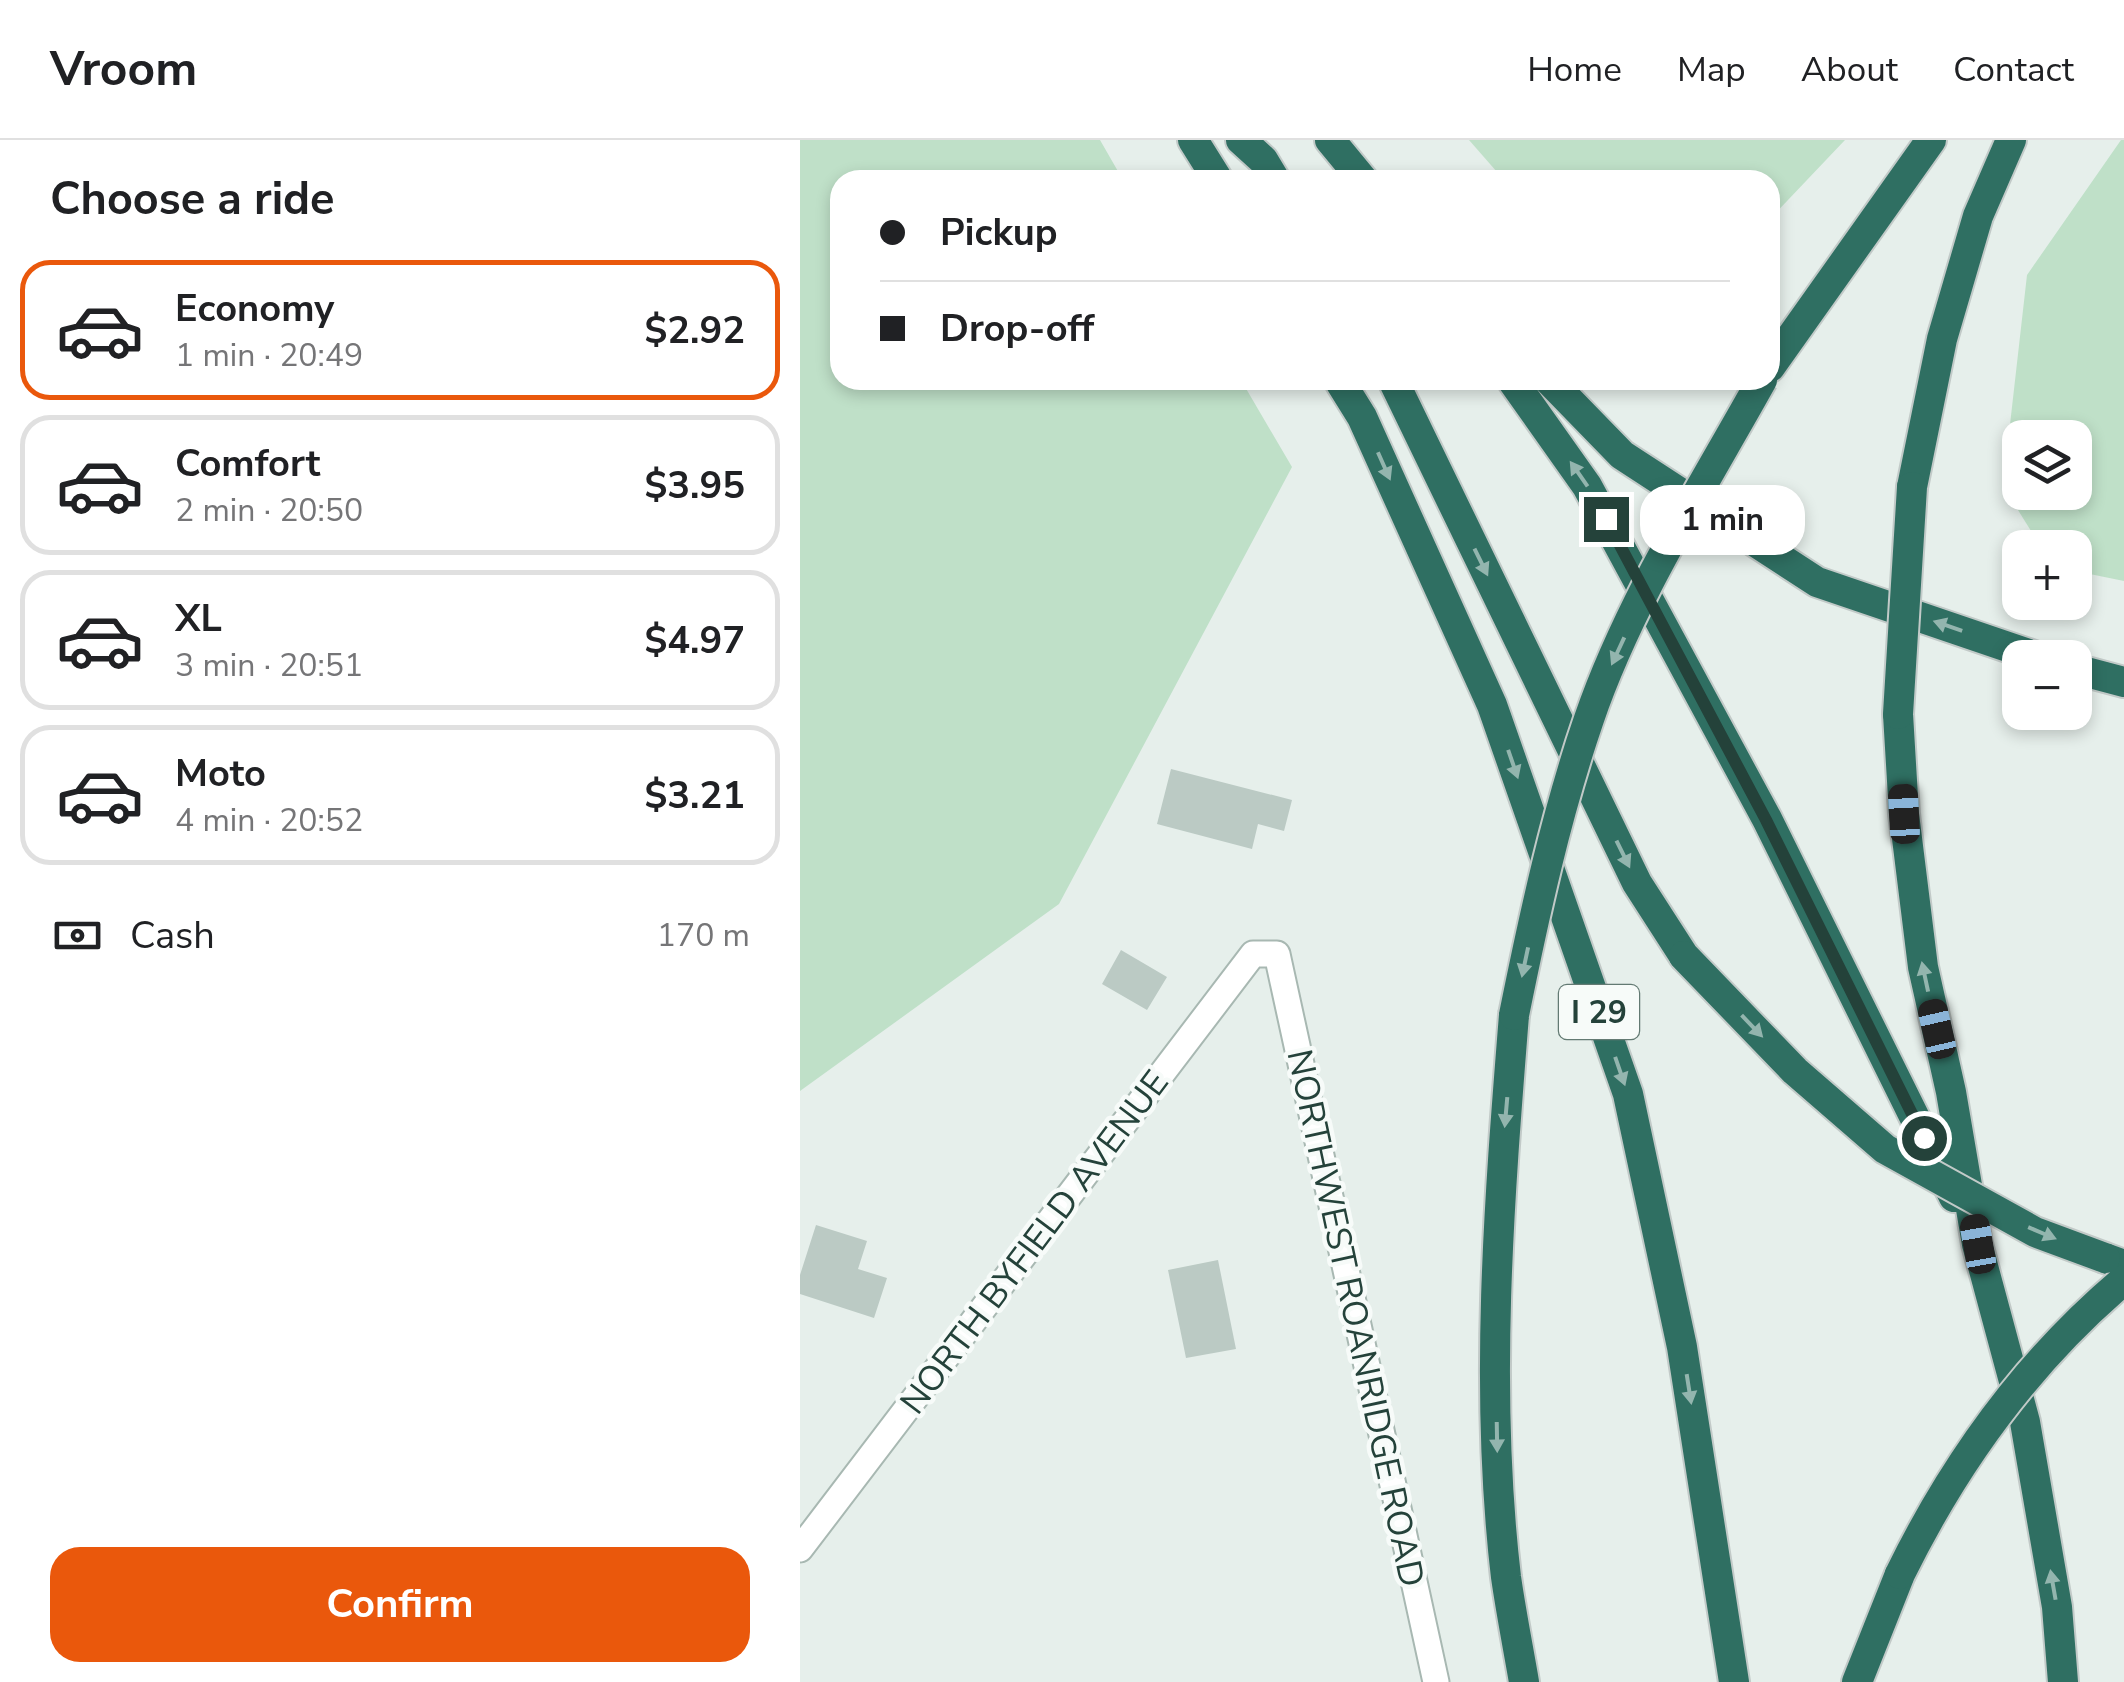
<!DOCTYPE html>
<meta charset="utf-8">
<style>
body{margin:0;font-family:"Nunito Sans",sans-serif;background:#f6f6f6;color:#202124;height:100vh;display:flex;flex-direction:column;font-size:38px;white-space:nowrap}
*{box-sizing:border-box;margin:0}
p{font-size:32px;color:#757577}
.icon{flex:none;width:55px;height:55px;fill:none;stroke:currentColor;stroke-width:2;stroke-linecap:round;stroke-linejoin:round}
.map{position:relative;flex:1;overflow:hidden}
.drawer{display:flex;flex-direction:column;background:#fff;width:800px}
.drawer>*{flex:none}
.banner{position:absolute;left:30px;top:30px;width:950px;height:220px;border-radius:30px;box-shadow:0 5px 15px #0003;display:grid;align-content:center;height:220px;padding:0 50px;background:#fff}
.fabs{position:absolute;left:1202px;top:280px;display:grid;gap:20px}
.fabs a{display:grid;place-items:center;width:90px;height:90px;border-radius:20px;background:#fff;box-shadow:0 5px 15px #0003;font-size:50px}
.end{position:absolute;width:45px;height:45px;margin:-22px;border:12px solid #24423a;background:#fff;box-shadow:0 0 0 5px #fff}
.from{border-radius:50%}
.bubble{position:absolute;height:70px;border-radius:30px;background:#fff;box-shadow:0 5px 15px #0003;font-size:32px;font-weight:700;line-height:70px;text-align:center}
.car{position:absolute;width:30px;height:60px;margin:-30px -15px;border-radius:12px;box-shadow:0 0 8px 2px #0007;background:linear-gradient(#222 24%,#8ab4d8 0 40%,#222 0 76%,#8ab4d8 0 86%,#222 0)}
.banner b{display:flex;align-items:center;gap:35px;height:95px;font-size:38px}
.banner b+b{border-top:2px solid #e0e0e0}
.banner i{width:25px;height:25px;background:#202124}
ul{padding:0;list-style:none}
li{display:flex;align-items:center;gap:30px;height:140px;margin:0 20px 15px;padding:0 30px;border:5px solid #e0e0e0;border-radius:30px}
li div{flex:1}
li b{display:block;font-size:38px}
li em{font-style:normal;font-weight:700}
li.active{border-color:#ea580c}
li>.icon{width:90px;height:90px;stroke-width:1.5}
h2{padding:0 50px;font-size:45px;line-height:120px}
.pay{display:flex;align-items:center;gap:25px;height:110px;padding:0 50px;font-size:38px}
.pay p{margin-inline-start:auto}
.cta{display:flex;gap:20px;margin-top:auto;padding:20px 50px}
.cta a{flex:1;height:115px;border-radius:30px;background:#ea580c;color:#fff;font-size:40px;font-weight:700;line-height:115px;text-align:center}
header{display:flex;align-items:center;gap:60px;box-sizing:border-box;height:140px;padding:0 50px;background:#fff;border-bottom:2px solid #e0e0e0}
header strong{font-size:48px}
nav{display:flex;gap:55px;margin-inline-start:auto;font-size:35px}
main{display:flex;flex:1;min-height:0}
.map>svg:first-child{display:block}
.green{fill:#bfe0c8;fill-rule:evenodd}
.building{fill:#bbcac4}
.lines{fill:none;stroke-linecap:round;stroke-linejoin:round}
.street-casing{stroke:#a8b8b2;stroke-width:29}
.highway-casing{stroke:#c2cac8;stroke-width:34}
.street{stroke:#fff;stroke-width:25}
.highway{stroke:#2f6f62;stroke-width:30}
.highway-bridge-casing{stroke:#c2cac8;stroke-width:34;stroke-linecap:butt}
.highway-bridge{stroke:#2f6f62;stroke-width:30}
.oneway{fill:#93b5ae}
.route{stroke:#24423a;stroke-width:12}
.labels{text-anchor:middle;stroke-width:9;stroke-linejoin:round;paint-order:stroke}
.shield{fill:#f7fbf9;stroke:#637a73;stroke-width:2.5}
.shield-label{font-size:32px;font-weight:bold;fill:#24423a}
.street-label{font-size:35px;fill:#24423a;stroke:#f7fbf9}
</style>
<header>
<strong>Vroom</strong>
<nav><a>Home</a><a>Map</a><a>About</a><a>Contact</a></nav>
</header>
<main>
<section class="drawer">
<h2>Choose a ride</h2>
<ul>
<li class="active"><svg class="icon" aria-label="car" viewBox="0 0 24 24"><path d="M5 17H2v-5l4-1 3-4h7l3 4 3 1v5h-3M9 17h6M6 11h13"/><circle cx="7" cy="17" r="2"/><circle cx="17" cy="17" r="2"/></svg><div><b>Economy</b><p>1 min · 20:49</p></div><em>$2.92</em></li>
<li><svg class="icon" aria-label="car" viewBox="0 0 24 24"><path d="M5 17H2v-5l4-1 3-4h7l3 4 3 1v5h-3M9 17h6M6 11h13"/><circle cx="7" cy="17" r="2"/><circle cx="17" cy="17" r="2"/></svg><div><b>Comfort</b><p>2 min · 20:50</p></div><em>$3.95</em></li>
<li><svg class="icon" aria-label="car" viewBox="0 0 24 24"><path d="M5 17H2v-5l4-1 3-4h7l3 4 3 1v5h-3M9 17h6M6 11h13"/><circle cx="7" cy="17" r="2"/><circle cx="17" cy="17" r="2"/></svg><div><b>XL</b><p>3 min · 20:51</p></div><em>$4.97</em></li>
<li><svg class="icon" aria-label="car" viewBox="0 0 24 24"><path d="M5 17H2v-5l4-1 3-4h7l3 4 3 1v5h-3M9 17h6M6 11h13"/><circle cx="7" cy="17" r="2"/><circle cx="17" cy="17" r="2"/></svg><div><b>Moto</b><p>4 min · 20:52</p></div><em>$3.21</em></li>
</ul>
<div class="pay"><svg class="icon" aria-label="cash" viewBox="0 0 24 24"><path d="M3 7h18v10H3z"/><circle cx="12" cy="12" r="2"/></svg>Cash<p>170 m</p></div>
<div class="cta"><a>Confirm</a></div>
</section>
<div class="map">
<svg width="1324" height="1542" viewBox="0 0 1324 1542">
<rect width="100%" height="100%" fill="#e6efeb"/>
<path class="green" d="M0,0H300L323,40H40V240H441L492,327L259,764L0,951Z
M669,0H1045L970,79V40H704Z
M1321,0H1324V441L1275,431V408L1241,407L1203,346L1227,135ZM1220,298H1275V352H1220Z"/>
<path class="building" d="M371,629L492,660L484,691L458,684L452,709L357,684Z
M321,810L367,837L347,870L302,844Z
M16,1085L67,1101L58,1129L87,1138L74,1178L0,1154V1135Z
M418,1120L436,1209L386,1218L368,1130Z"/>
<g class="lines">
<g class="street-casing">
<path id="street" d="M0,1409L453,814H477L636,1542"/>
</g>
<g class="highway-casing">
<path id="highway" d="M393,0L418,40
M441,0L463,20L475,40
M530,0L563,40
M970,227L1131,0
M539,240L562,277L692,565L828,954L882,1207L934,1542
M593,240L837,743L884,816
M712,240L787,346L967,679L1154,1057
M749,240L822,315L1017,442L1240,518
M1112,347L1142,199L1178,76L1211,0
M1275,529L1324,542
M1098,574L1104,674L1123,827L1151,952L1177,1104L1225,1282L1257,1467L1263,1542
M714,875C699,1061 684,1251 706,1437C711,1472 718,1507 724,1542
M1305,1118L1324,1125
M1057,1542L1100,1434"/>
</g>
<use href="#street" class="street"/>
<use href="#highway" class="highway"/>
<g class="highway-bridge-casing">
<path id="highway-bridge" d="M1098,574L1112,347
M884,816L995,931L1085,1009L1235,1092L1305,1118
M714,875C734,776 756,675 789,579C829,462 902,348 962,240
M1100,1434C1155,1322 1228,1221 1324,1140"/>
</g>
<use href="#highway-bridge" class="highway-bridge"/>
</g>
<defs><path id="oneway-solid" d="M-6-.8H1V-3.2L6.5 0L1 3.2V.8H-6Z" transform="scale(2.5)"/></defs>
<g class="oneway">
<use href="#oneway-solid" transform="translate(584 326) rotate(66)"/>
<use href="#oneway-solid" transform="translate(779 334) rotate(-125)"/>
<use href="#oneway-solid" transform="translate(681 422) rotate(64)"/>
<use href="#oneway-solid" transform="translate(1148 486) rotate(-161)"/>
<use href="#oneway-solid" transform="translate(818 511) rotate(115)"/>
<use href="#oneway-solid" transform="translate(713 624) rotate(71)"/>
<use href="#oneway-solid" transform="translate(823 714) rotate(64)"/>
<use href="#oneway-solid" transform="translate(725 822) rotate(102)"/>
<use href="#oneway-solid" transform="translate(1125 837) rotate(-102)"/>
<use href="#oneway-solid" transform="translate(952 886) rotate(46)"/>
<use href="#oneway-solid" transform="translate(820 931) rotate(71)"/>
<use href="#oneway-solid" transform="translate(706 972) rotate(95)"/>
<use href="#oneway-solid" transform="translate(1242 1093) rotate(23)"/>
<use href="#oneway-solid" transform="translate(889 1249) rotate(81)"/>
<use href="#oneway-solid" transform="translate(697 1297) rotate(89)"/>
<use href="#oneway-solid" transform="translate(1253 1445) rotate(-100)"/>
</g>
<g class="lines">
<path class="route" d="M806,379L966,680L1124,998"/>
</g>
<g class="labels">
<rect class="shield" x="759" y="845" width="80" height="54" rx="8"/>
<g class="shield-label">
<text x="799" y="883">I 29</text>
</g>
<g class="street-label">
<text transform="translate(234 1102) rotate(-53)" y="12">NORTH BYFIELD AVENUE</text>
<text transform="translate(556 1178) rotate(78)" y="12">NORTHWEST ROANRIDGE ROAD</text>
</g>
</g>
</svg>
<div class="fabs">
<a><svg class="icon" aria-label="layers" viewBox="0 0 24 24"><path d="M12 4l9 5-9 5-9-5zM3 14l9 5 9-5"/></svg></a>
<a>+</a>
<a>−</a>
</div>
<i class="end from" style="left:1124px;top:998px"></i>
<i class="end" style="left:806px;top:379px"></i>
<div class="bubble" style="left:840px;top:345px;width:165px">1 min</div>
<i class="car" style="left:1104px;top:674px;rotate:357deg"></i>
<i class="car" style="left:1137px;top:889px;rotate:347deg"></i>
<i class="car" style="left:1178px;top:1104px;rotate:350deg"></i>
<div class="banner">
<b><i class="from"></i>Pickup</b>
<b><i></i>Drop-off</b>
</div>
</div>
</main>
